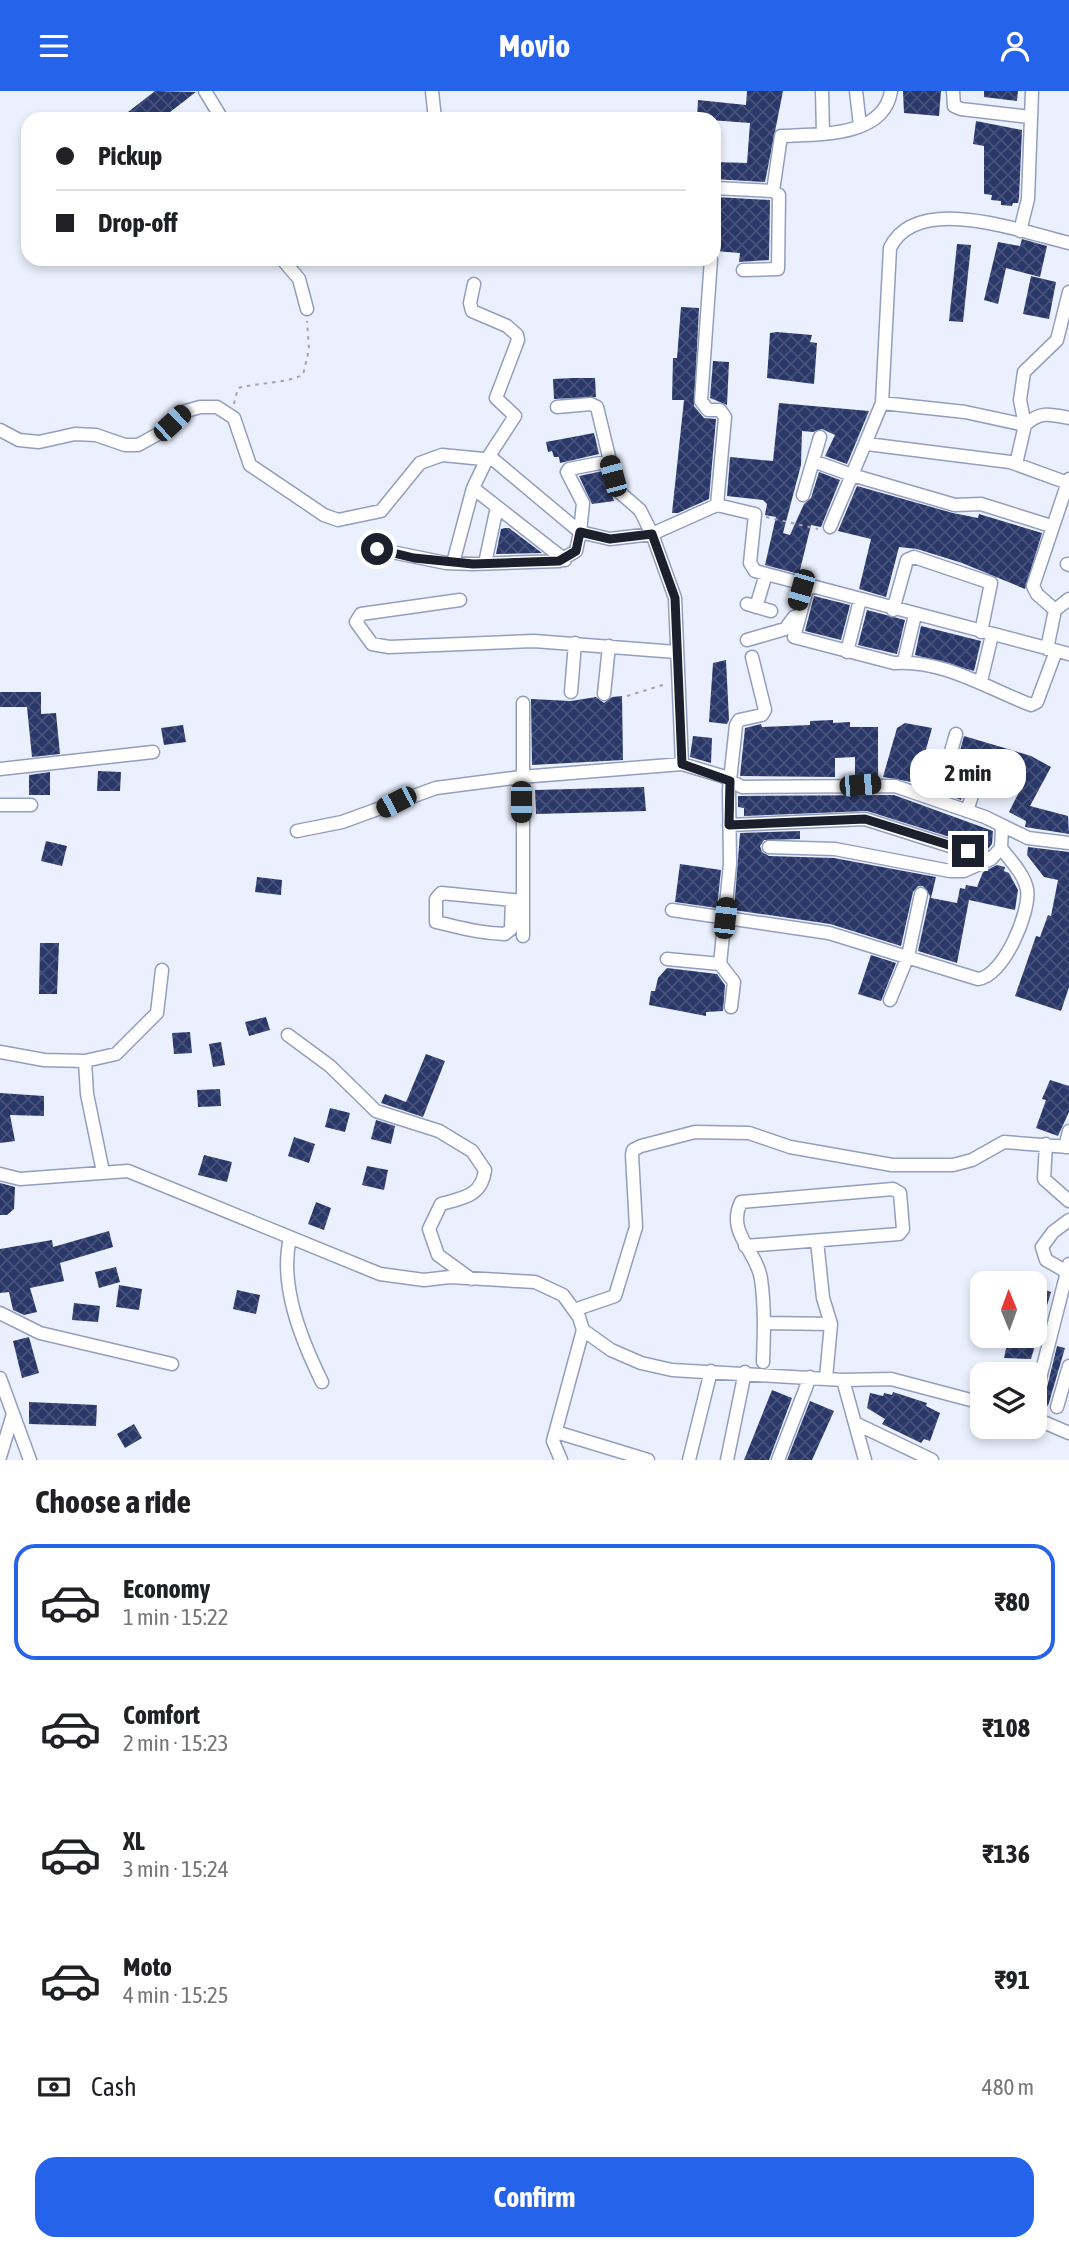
<!DOCTYPE html>
<meta charset="utf-8">
<style>
body{margin:0;font-family:"Asap Condensed",sans-serif;background:#f2f2f2;color:#202124;height:100vh;display:flex;flex-direction:column;font-size:26px;white-space:nowrap}
*{box-sizing:border-box;margin:0}
p{font-size:23px;color:#757577}
.icon{flex:none;width:38px;height:38px;fill:none;stroke:currentColor;stroke-width:2;stroke-linecap:round;stroke-linejoin:round}
.map{position:relative;height:1369px;overflow:hidden}
.side{display:flex;flex-direction:column;background:#fff;flex:1}
.side>*{flex:none}
.banner{position:absolute;left:21px;top:21px;width:700px;height:154px;border-radius:21px;box-shadow:0 4px 10px #0003;display:grid;align-content:center;height:154px;padding:0 35px;background:#fff}
.needle{width:46px;rotate:359deg}
.controls{position:absolute;left:970px;top:1180px;display:grid;gap:14px}
.controls a{display:grid;place-items:center;width:77px;height:77px;border-radius:14px;background:#fff;box-shadow:0 4px 10px #0003;font-size:35px}
.end{position:absolute;width:32px;height:32px;margin:-16px;border:9px solid #1c202d;background:#fff;box-shadow:0 0 0 4px #fff}
.from{border-radius:50%}
.bubble{position:absolute;height:49px;border-radius:21px;background:#fff;box-shadow:0 4px 10px #0003;font-size:23px;font-weight:700;line-height:49px;text-align:center}
.car{position:absolute;width:21px;height:42px;margin:-21px -10px;border-radius:9px;box-shadow:0 0 5px 2px #0007;background:linear-gradient(#222 24%,#8ab4d8 0 40%,#222 0 76%,#8ab4d8 0 86%,#222 0)}
.banner b{display:flex;align-items:center;gap:24px;height:66px;font-size:26px}
.banner b+b{border-top:2px solid #e0e0e0}
.banner i{width:18px;height:18px;background:#202124}
ul{padding:0;list-style:none}
li{display:flex;align-items:center;gap:21px;height:116px;margin:0 14px 10px;padding:0 21px;border:4px solid transparent;border-radius:21px}
li div{flex:1}
li b{display:block;font-size:26px}
li em{font-style:normal;font-weight:700}
li.on{border-color:#2563eb}
li>.icon{width:63px;height:63px;stroke-width:1.5}
h2{padding:0 35px;font-size:32px;line-height:84px}
.pay{display:flex;align-items:center;gap:18px;height:77px;padding:0 35px;font-size:26px}
.pay p{margin-inline-start:auto}
.button{display:flex;gap:14px;margin-top:auto;padding:14px 35px}
.button a{flex:1;height:80px;border-radius:21px;background:#2563eb;color:#fff;font-size:28px;font-weight:700;line-height:80px;text-align:center}
header{display:flex;justify-content:space-between;align-items:center;height:91px;padding:0 35px;background:#2563eb;color:#fff;font-size:32px;font-weight:700}
.map>svg:first-child{display:block}
.building{fill:url(#building-cross-hatch)}
.lines{fill:none;stroke-linecap:round;stroke-linejoin:round}
.street-casing{stroke:#929ebe;stroke-width:15}
.path{stroke:#a1a6b3;stroke-width:2;stroke-dasharray:3.5 5;stroke-linecap:butt}
.street{stroke:#fff;stroke-width:12}
.route{stroke:#1c202d;stroke-width:9}
</style>
<header><svg class="icon" aria-label="menu" viewBox="0 0 24 24"><path d="M4 6h16M4 12h16M4 18h16"/></svg>Movio<svg class="icon" aria-label="person" viewBox="0 0 24 24"><circle cx="12" cy="8" r="4"/><path d="M4 21q1-7 8-7t8 7"/></svg></header>
<div class="map">
<svg width="1069" height="1369" viewBox="0 0 1069 1369">
<defs>
<pattern id="building-cross-hatch" width="8" height="8" patternUnits="userSpaceOnUse" patternTransform="scale(1.75)"><rect width="8" height="8" fill="#2a3869"/><path d="M0 0l8 8M0 8l8-8" fill="none" stroke="#47527a"/></pattern>
</defs>
<rect width="100%" height="100%" fill="#ebf0fe"/>
<path class="building" d="M155,0L196,1L161,28H119Z
M747,0H783L765,91L714,88V71L747,72L750,32L697,28L698,9L746,14Z
M903,0H941L939,25L904,22Z
M984,0H1018L1017,10L984,6Z
M976,30L1022,39L1019,107L1018,112H1013L1012,115L1001,114V110L991,109L992,104L984,103V55L973,53Z
M716,106L770,109L769,169L739,171L740,162L715,160Z
M1022,148L1047,155L1040,186L1006,177L998,213L984,209L998,151L1020,155Z
M957,153L971,154L963,231L949,230Z
M1031,185L1056,191L1049,228L1023,223Z
M681,216L699,217L694,315L704,327L716,328L709,408L678,422H672L684,309H672L673,267H677Z
M777,241L812,244L810,251L817,252L814,293L767,287L770,242Z
M713,270L729,271L727,314L710,307Z
M573,287H595L596,306L554,308L553,288Z
M779,312L869,320L847,373L825,365L835,344L822,338L813,341L802,340L801,374L783,442L790,444L804,413L811,407L819,381L840,389L821,436L811,434L799,483L765,474L776,426L765,424L767,413L763,409L727,405L730,366L773,370Z
M594,342L599,363L560,372L559,366H554L552,360L548,361L546,351Z
M603,380L614,410L592,413L579,385Z
M857,395L953,422L978,427L979,423L1042,442L1025,498L962,472L917,458L899,456L886,506L859,498L871,448L838,440Z
M505,437H509L542,462L496,463L501,438Z
M814,505L850,514L841,549L805,540Z
M867,519L905,529L897,563L858,554Z
M921,535L981,550L974,580L915,564Z
M726,569L729,629L727,633L709,631L713,572Z
M0,601H41V623L56,622L60,663L32,666L27,616H0Z
M622,605L623,669L532,674L531,608L571,610L596,606L604,612L612,606Z
M833,629V632L850,631V636H878V686L855,687V666L835,667V686L740,685L745,637L761,633L762,636L810,634V630Z
M905,632L932,637L925,662L920,661L912,691L883,686L897,637Z
M183,634L186,651L164,654L161,637Z
M693,645L712,647L711,672L690,666Z
M964,645L1031,665L1051,676L1030,715L1068,725L1069,743L1025,736L1026,730L1009,721L1023,693L988,682L981,675L971,680L961,709L948,704Z
M98,680L121,681L120,700H97Z
M50,681V704H29V684Z
M644,696L646,720L536,723L535,699Z
M894,704L993,740L992,753L988,758L867,720L744,725V717L738,716V705Z
M800,740V748L764,749L760,755L762,761L769,765L834,767L936,786L931,807L957,812L960,797L965,798L966,794L977,796L983,781L997,774L1005,776L1004,780L1009,782L1018,799L1015,819L969,809L957,872L918,860L930,805L923,795H918L913,801L901,855L830,833L734,819L740,742Z
M46,750L67,755L62,775L41,770Z
M1028,756L1069,761V896L1061,920L1015,905L1036,845L1040,846L1048,824L1051,825L1058,789L1044,786L1027,764Z
M680,773L721,779L717,817L675,811Z
M257,786L282,789L281,804L255,801Z
M40,852H59L57,903H39Z
M871,864L896,872L881,910L858,903Z
M667,877L717,883L725,894L723,920L706,921V925L649,914L651,900H655L658,887Z
M266,926L270,939L249,945L245,931Z
M190,941L192,962L174,963L172,942Z
M221,951L225,974L213,976L209,953Z
M426,963L445,970L423,1026L381,1012L385,1003L406,1011Z
M1050,989L1069,995V1021L1058,1045L1036,1037L1046,1009L1042,1008Z
M220,998L221,1015L198,1016L197,999Z
M0,1002L44,1005V1025L10,1024L15,1050L0,1052Z
M330,1017L350,1022L345,1041L325,1036Z
M376,1029L395,1035L391,1053L371,1048Z
M294,1046L315,1053L309,1072L288,1065Z
M204,1064L232,1071L227,1091L198,1084Z
M367,1075L388,1079L384,1099L362,1094Z
M0,1092L15,1096L14,1118L7,1124H0Z
M316,1111L331,1117L324,1139L308,1133Z
M109,1140L113,1156L60,1172L64,1190L30,1197L37,1221L24,1224L13,1219L9,1201L0,1202V1158L52,1149L53,1156Z
M116,1176L120,1191L99,1197L95,1181Z
M119,1194L142,1198L139,1219L116,1216Z
M1034,1195L1051,1201L1031,1268L1004,1267L1009,1244H1034Z
M237,1199L260,1204L256,1223L233,1218Z
M74,1212L100,1215L98,1231L72,1229Z
M29,1246L39,1282L22,1287L13,1250Z
M1057,1255L1065,1257L1048,1315L1043,1313Z
M772,1299L792,1307L769,1369H744Z
M893,1301L927,1312L926,1315L940,1322L930,1350L924,1348L921,1352L882,1333L885,1328L867,1317L870,1302L883,1305L884,1302L892,1304Z
M810,1310L834,1320L812,1369H787Z
M29,1311L97,1314L96,1335L29,1333Z
M134,1333L142,1347L125,1357L117,1343Z"/>
<g class="lines">
<g class="street-casing">
<path id="street" d="M205,0L222,28
M432,0L435,28
M822,0L823,42
M856,0L860,35
M953,0L954,15L961,18L1030,26
M714,97L773,100L779,104L778,178L743,179
M773,100L781,45C817,43 884,47 891,0
M1020,140L1028,108L1032,0
M282,168L299,188L307,218
M711,168L701,310L708,319H720L725,326L717,414
M882,312L852,384L955,414L981,413L1051,435
M557,316L591,313L597,316L617,399L640,419L652,443L717,414L755,423L750,472L755,480L1069,563
M1025,334L965,321L882,312L890,157C917,101 1022,141 1069,152
M1025,334C1040,320 1050,323 1069,327
M0,339L19,349L39,351L75,343L96,344L125,354H138L160,342L183,321L200,316H217L234,327L250,374L324,424L338,429L381,420L420,372L442,364L494,369L580,441L583,412L567,381L569,378L610,370
M867,353L1010,371L1068,392
M813,370L852,384L830,436
M1016,373L1025,334L1020,309L1024,281L1057,249L1069,201
M473,397L565,469
M803,404L820,346
M377,458L446,472L473,473L559,470L576,460L580,441L610,448L652,443L675,507L682,673
M453,472L473,397L487,368L515,325L496,307L518,249L517,244L507,235L472,220L470,212L474,193
M485,472L497,416
M1067,473L1069,474
M808,495L794,546L894,572C942,568 987,597 1031,614L1037,611L1056,560
M460,509L361,523L356,531L372,553L389,556L534,550L676,561
M747,513L771,520
M756,516L766,483
M893,519L907,469L914,466L991,492L981,541
M1055,519L1069,508
M747,549L785,538L794,526
M1047,558L1055,519L1037,503L1033,495L1069,388
M847,561L860,509
M904,570L915,524
M981,590L992,544
M571,601L575,552
M604,603L609,555
M523,612V845
M0,678L153,661
M937,709L956,643
M0,714H31
M967,720L979,683
M729,734L865,728L991,768L1001,757
M297,740L342,731L436,697L521,686L682,673L722,685L742,696L895,695L985,726L1028,747L1069,752
M769,756L835,758L950,780H964L991,768
M512,809L511,838L505,843C478,842 462,837 436,831V808L441,802L522,810
M672,819L829,842L978,888C1003,886 1031,821 1027,798C1024,783 1010,769 1001,757L1002,736
M667,868L720,873
M890,909L908,865L921,803
M731,916L734,891L720,873L730,773L729,699L736,634L739,629L762,624L765,619L752,566
M288,944L330,975L376,1020L439,1040L472,1060L485,1079C482,1105 463,1107 441,1113L429,1138L438,1164L471,1188
M0,961L44,969L85,970L116,963L157,922L162,879
M85,970L87,1003L103,1081
M1046,1053L1044,1088L1069,1110
M1065,1056L1069,1040
M0,1083L20,1088L128,1080L380,1183L424,1189L450,1186L535,1191L563,1204L579,1226L583,1239L611,1259L641,1272L672,1279L843,1289L891,1288L982,1312
M290,1147C279,1194 301,1248 322,1291
M817,1150L823,1207L831,1233L826,1287
M745,1155L899,1143L903,1138L900,1102L893,1098L741,1111C726,1142 757,1160 761,1188C765,1216 764,1243 763,1271
M1067,1181L1046,1169L1042,1156L1053,1141L1069,1129
M574,1219L615,1205L636,1136L632,1064L633,1059L641,1055L695,1041L749,1042L790,1056L892,1074H953L972,1069L1004,1051L1069,1056
M0,1222L40,1242L172,1273
M765,1232L831,1233
M0,1287L30,1369
M843,1289L865,1369
M1034,1311L1069,1173
M1057,1316L1069,1275
M1034,1327L1069,1342
M857,1333L932,1369
M556,1341L648,1369
M0,1366L13,1323
M561,1369L553,1350L583,1239
M689,1369L711,1280
M727,1369L745,1281
M778,1369L810,1286"/>
</g>
<path class="path" d="M234,313L238,297C261,291 282,293 303,284L309,258L307,230
M766,426L818,438
M627,605L666,593"/>
<use href="#street" class="street"/>
</g>
<g class="lines">
<path class="route" d="M377,458L414,467L473,473L559,470L576,460L580,441L610,448L652,443L675,507L682,673L730,690L729,734L865,728L968,760"/>
</g>
</svg>
<div class="controls">
<a><svg class="needle" viewBox="-14 -14 28 28"><path d="M0-13l5 13h-10z" fill="#e53935"/><path d="M0 13l5-13h-10z" fill="#757577"/></svg></a>
<a><svg class="icon" aria-label="layers" viewBox="0 0 24 24"><path d="M12 4l9 5-9 5-9-5zM3 14l9 5 9-5"/></svg></a>
</div>
<i class="end from" style="left:377px;top:458px"></i>
<i class="end" style="left:968px;top:760px"></i>
<div class="bubble" style="left:910px;top:658px;width:116px">2 min</div>
<i class="car" style="left:172px;top:332px;rotate:47deg"></i>
<i class="car" style="left:613px;top:385px;rotate:345deg"></i>
<i class="car" style="left:801px;top:499px;rotate:196deg"></i>
<i class="car" style="left:860px;top:694px;rotate:85deg"></i>
<i class="car" style="left:396px;top:711px;rotate:243deg"></i>
<i class="car" style="left:521px;top:711px;rotate:180deg"></i>
<i class="car" style="left:725px;top:827px;rotate:6deg"></i>
<div class="banner">
<b><i class="from"></i>Pickup</b>
<b><i></i>Drop-off</b>
</div>
</div>
<section class="side">
<h2>Choose a ride</h2>
<ul>
<li class="on"><svg class="icon" aria-label="car" viewBox="0 0 24 24"><path d="M5 17H2v-5l4-1 3-4h7l3 4 3 1v5h-3M9 17h6M6 11h13"/><circle cx="7" cy="17" r="2"/><circle cx="17" cy="17" r="2"/></svg><div><b>Economy</b><p>1 min · 15:22</p></div><em>₹80</em></li>
<li><svg class="icon" aria-label="car" viewBox="0 0 24 24"><path d="M5 17H2v-5l4-1 3-4h7l3 4 3 1v5h-3M9 17h6M6 11h13"/><circle cx="7" cy="17" r="2"/><circle cx="17" cy="17" r="2"/></svg><div><b>Comfort</b><p>2 min · 15:23</p></div><em>₹108</em></li>
<li><svg class="icon" aria-label="car" viewBox="0 0 24 24"><path d="M5 17H2v-5l4-1 3-4h7l3 4 3 1v5h-3M9 17h6M6 11h13"/><circle cx="7" cy="17" r="2"/><circle cx="17" cy="17" r="2"/></svg><div><b>XL</b><p>3 min · 15:24</p></div><em>₹136</em></li>
<li><svg class="icon" aria-label="car" viewBox="0 0 24 24"><path d="M5 17H2v-5l4-1 3-4h7l3 4 3 1v5h-3M9 17h6M6 11h13"/><circle cx="7" cy="17" r="2"/><circle cx="17" cy="17" r="2"/></svg><div><b>Moto</b><p>4 min · 15:25</p></div><em>₹91</em></li>
</ul>
<div class="pay"><svg class="icon" aria-label="cash" viewBox="0 0 24 24"><path d="M3 7h18v10H3z"/><circle cx="12" cy="12" r="2"/></svg>Cash<p>480 m</p></div>
<div class="button"><a>Confirm</a></div>
</section>
